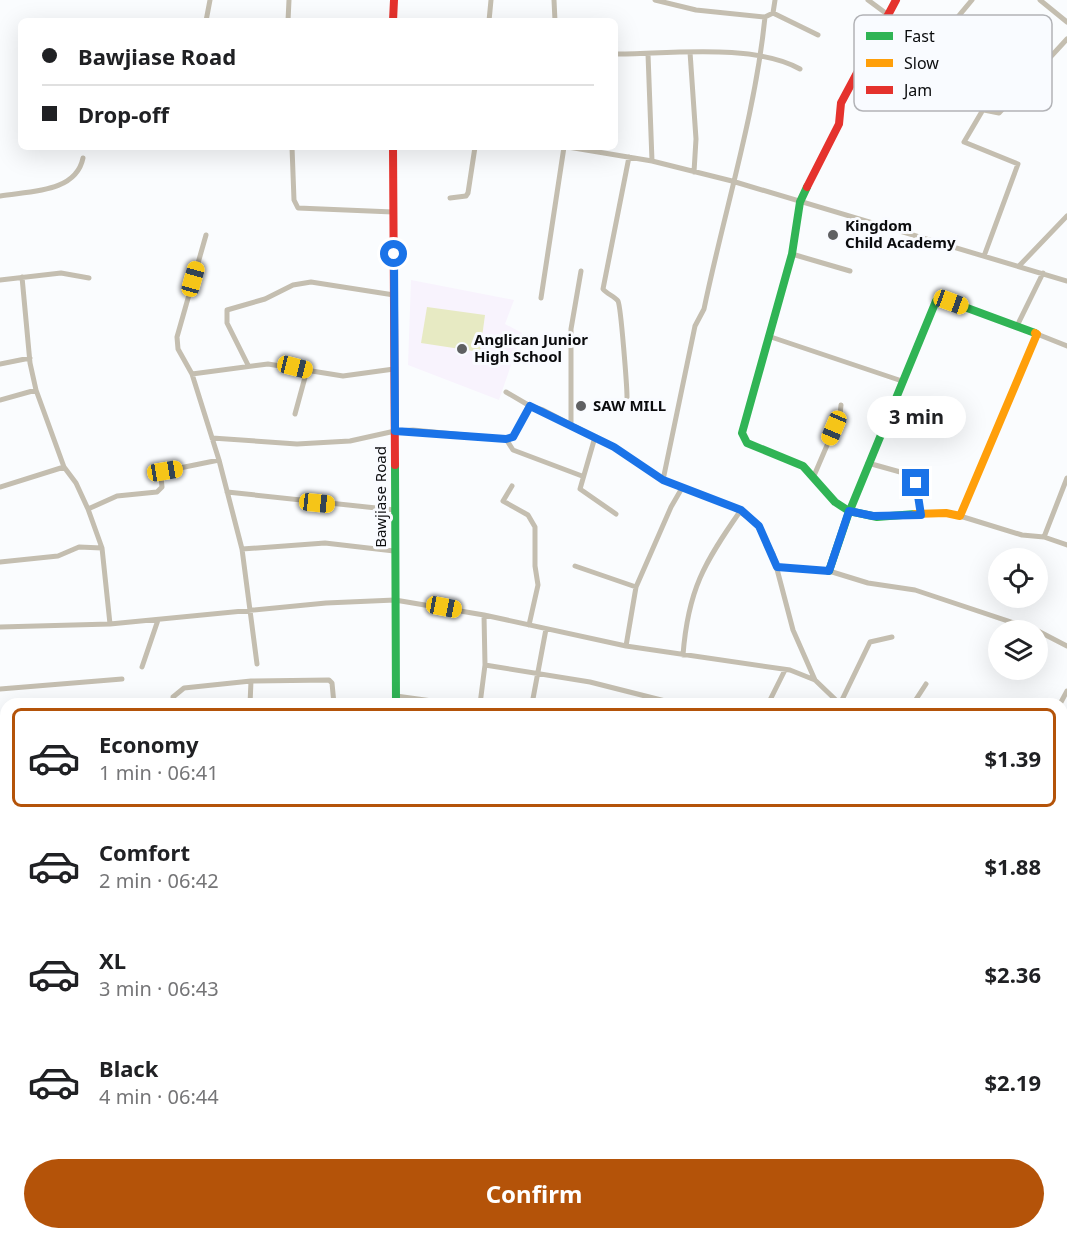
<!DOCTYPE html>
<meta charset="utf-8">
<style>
body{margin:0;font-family:"Noto Sans",sans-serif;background:#f2f2f2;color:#202124;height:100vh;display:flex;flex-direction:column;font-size:22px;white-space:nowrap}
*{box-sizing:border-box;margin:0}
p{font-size:20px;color:#757577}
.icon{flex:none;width:33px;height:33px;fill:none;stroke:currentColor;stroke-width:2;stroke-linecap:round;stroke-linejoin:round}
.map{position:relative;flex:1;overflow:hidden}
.side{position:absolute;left:0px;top:698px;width:1068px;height:542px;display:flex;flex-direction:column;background:#fff;border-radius:18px 18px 0 0;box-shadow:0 6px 24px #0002}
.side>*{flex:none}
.top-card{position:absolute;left:18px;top:18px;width:600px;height:132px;border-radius:9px;box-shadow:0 6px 24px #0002;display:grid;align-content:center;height:132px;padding:0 24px;background:#fff}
.controls{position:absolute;left:988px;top:548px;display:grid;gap:12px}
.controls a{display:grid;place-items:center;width:60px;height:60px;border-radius:50%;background:#fff;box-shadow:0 6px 24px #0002;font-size:30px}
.end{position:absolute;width:27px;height:27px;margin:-14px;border:8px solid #1a73e8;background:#fff;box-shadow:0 0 0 3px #fff}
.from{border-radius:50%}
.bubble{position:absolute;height:42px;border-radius:21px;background:#fff;box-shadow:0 6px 24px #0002;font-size:20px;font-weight:700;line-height:42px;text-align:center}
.car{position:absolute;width:18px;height:36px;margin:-18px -9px;border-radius:8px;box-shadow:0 0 4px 2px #0007;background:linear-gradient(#f5c518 24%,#345 0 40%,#f5c518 0 76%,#345 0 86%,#f5c518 0)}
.top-card b{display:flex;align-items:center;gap:21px;height:57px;font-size:22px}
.top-card b+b{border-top:2px solid #e0e0e0}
.top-card i{width:15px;height:15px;background:#202124}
ul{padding:10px 0 0;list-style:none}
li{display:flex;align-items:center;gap:18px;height:99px;margin:0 12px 9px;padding:0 12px;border:3px solid transparent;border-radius:9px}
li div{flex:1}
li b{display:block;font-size:22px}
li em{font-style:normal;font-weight:700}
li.selected{border-color:#b45309}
li>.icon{width:54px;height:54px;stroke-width:1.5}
.button{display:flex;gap:12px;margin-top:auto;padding:12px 24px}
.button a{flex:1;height:69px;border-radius:36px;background:#b45309;color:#fff;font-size:24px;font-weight:700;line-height:69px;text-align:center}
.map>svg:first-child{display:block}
.education{fill:#f8f3fd}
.green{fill:#e7eac3}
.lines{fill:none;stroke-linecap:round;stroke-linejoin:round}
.street{stroke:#c4beb0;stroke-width:5}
.fast{stroke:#30b455;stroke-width:8}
.slow{stroke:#ff9f0a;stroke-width:8}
.jam{stroke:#e5322d;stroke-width:8}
.route{stroke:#1a73e8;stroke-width:8}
.poi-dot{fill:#5f6062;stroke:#f9fbff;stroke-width:2}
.labels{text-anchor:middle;stroke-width:6;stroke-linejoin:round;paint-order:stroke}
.poi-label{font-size:15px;font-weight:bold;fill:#0b0c0e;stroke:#f9fbff;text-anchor:start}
.street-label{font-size:15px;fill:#0b0c0e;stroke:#f9fbff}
.key{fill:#f9fbff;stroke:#b2b3b7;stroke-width:1.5}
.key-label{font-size:16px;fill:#0b0c0e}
</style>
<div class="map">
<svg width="1067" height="1238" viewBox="0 0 1067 1238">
<rect width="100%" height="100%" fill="#fafcfe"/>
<path class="education" d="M411,280L514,300L505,324L522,333L499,400L408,365Z"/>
<path class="green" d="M427,307L485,315L480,352L421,343Z"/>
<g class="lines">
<path class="street" d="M554,0L555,21
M655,0L696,10L765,17
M868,0L918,37
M972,0C953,23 925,50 953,80C962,91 975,97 984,108L964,142L1018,164L984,256
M1040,0L1067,22
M773,13L818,35
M206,21L210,0
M288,21L289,0
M489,21L491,0
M690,52L696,139L694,172
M615,54C667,54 755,43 800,69
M648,54L652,161
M984,110L999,113L1067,39
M292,147L294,200L298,208L393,212
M568,147L652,161L732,181L1067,281
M0,196C29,191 76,193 83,158
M450,198L466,196L468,193L475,147
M206,235L177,337L178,349L192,374L219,460L242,549L257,664
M792,254L850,271
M1019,266L1067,216
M22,277L30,363L36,390L64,467L76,483L88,509L102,548L110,624
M0,280L61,273L89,278
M541,298L564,147
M1017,326L1043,273
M1037,334L1067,346
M768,336L902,381
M0,364L30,358
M248,365L227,323V310L265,299L293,285L311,282L394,295
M192,374L268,364L343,376L394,369
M506,392L530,406
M627,397C627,387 621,307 618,301C614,296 607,294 603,289L629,157
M0,400L36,390
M295,414L307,370
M571,424V329L581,271
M595,437L580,489L616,514
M212,438L297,444L350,441L395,431L413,430L506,439L513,437L530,406L543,410L614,447L663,480L728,504L756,523L773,554L793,630L815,680
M506,439L513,450L582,476
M868,463L911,475L916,483L921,515
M813,478L840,415L841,405
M663,480L695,326L704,309C724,212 755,116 765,17L773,13L775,0
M512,486L503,501L528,515L535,527V566L538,585L529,625
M0,487L64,467
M227,492L395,510
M88,509L117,496L157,492L162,487L161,476L165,471L219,460
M960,516L1022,535L1044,537L1067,545
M1044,537L1067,478
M242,549L325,543L394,551
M0,562L58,556L79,547L102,548
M575,566L636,587
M777,567L829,571L868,583L915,590L1035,630
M484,615L485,665L590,682L677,704
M0,627L110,624L326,603L395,600L484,615L626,646L790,670L815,680L840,704
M1038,631L1067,646
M626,646L636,587L671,507L682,488
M683,655C688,590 704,563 741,510
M142,667L158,620
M0,689L122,679
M396,696L454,704
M174,704L173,697L184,688L251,681L329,680L332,683L334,704
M250,704L251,681
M480,704L485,665
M532,704L546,629
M768,704L785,670
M840,704L870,642L892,637
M913,704L926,684
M1060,704L1067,691
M0,766L6,764
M1062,827L1067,819
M0,840L4,841L6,847
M1062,913L1067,914
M1062,974L1067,975
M0,1023L6,1022
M1062,1081L1067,1064
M1062,1168L1067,1172
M1062,1224L1067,1226
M487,1233V1238
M609,1233V1238
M731,1233L742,1238
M927,1233V1238
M0,1235L56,1233
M678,1238L679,1233
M778,1238L779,1233
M862,1238L867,1233
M1018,1238L1020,1233"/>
<path class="fast" d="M807,187L800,202L792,254L742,433L747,443L803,466L835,502L849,511L877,517L915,514
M395,465L396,704
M829,571L848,515L936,301L951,302L1035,333"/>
<path class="slow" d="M915,514L946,513L960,516L1037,334L1035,333
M399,1233V1238"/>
<path class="jam" d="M393,21L394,0
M393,147L395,465
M807,187L839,124L841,103L896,0"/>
</g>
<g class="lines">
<path class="route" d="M394,254L395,431L506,439L513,437L530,406L614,447L663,480L741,510L759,526L777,567L829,571L849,511L873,516L921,515L916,483"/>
</g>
<g class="poi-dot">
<circle cx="833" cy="235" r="6"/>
<circle cx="462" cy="349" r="6"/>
<circle cx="581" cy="406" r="6"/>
</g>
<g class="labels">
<g class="poi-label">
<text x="845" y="231">Kingdom<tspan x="845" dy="17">Child Academy</tspan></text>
<text x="474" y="345">Anglican Junior<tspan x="474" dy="17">High School</tspan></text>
<text x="593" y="411">SAW MILL</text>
</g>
<g class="street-label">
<text transform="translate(381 497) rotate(-90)" y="5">Bawjiase Road</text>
</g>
</g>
<rect x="854" y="15" width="198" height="96" rx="9" class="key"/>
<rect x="866" y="32" width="27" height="8" fill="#30b455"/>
<rect x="866" y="59" width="27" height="8" fill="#ff9f0a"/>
<rect x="866" y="86" width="27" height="8" fill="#e5322d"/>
<g class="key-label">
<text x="904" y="42">Fast</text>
<text x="904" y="69">Slow</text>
<text x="904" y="96">Jam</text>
</g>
</svg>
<div class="controls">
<a><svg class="icon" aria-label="locate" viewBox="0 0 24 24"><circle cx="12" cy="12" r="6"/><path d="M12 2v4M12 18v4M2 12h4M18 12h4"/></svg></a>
<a><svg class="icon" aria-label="layers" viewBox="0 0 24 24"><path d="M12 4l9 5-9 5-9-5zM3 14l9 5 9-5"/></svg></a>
</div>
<i class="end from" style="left:394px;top:254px"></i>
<i class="end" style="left:916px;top:483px"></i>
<div class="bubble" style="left:867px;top:396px;width:99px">3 min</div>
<i class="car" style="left:193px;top:279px;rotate:16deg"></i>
<i class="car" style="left:951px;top:302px;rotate:110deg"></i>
<i class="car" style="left:295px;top:367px;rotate:104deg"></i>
<i class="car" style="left:834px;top:428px;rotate:203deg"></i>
<i class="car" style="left:165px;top:471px;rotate:81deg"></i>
<i class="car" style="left:317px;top:503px;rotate:96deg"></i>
<i class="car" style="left:444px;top:607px;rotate:101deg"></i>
<div class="top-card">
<b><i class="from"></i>Bawjiase Road</b>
<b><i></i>Drop-off</b>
</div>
<section class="side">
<ul>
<li class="selected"><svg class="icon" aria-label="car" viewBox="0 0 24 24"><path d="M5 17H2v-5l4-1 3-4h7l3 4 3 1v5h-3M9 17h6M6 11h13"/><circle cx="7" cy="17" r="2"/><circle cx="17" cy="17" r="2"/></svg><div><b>Economy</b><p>1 min · 06:41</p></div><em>$1.39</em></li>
<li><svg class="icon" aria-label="car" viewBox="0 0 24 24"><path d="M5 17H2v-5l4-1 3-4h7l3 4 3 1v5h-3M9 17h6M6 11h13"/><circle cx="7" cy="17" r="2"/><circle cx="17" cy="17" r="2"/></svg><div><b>Comfort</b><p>2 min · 06:42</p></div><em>$1.88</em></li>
<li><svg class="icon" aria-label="car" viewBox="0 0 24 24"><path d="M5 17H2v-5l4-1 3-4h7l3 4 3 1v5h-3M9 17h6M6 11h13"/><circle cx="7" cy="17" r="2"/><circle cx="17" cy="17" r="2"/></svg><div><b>XL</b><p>3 min · 06:43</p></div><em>$2.36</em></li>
<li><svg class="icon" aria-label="car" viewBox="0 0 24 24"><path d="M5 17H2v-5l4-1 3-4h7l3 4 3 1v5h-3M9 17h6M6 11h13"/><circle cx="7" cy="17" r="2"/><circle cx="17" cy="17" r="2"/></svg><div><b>Black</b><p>4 min · 06:44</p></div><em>$2.19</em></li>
</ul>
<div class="button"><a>Confirm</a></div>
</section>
</div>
